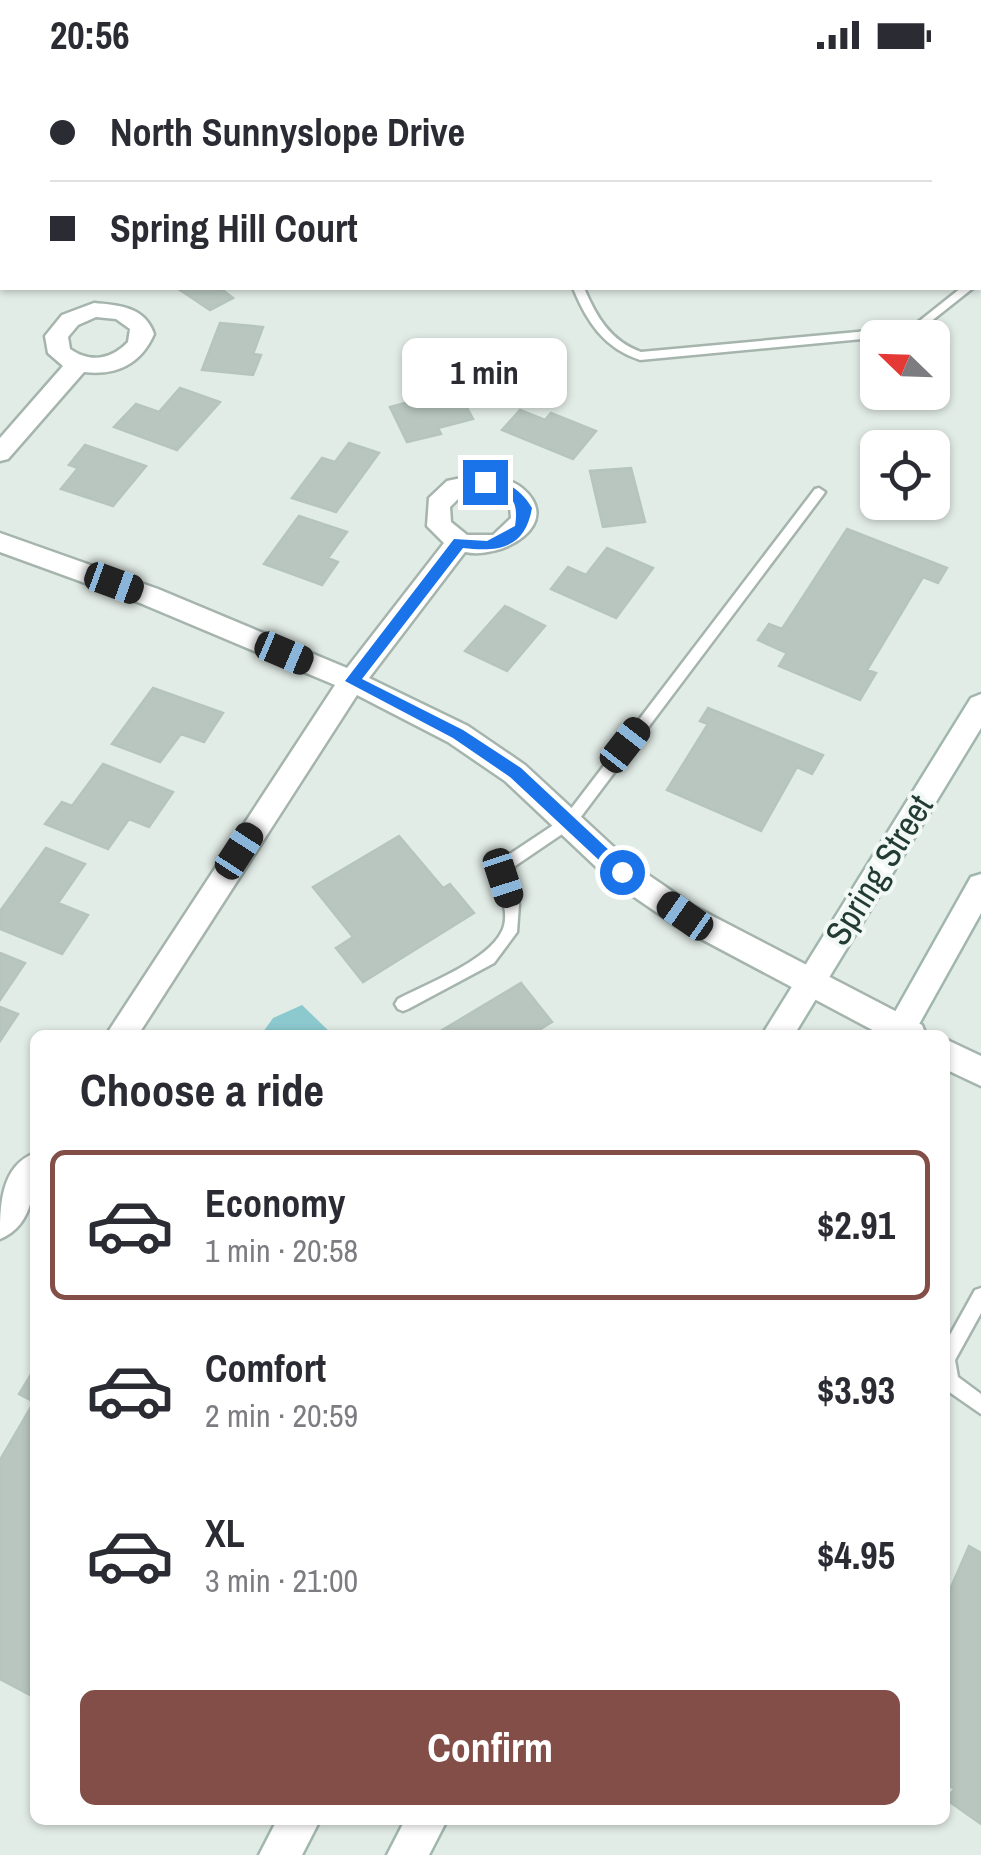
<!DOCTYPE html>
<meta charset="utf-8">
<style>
body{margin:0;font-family:"Archivo Narrow",sans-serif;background:#f2f2f3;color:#2b2b33;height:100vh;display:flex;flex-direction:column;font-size:38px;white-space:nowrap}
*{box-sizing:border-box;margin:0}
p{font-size:32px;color:#7c7c81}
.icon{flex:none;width:55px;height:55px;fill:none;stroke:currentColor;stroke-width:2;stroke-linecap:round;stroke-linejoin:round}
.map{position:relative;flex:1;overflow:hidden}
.drawer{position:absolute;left:30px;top:960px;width:920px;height:795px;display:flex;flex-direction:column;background:#fff;border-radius:15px;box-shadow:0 2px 8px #0004}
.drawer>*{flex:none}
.guide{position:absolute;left:0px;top:0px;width:982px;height:220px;box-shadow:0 2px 8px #0004;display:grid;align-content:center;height:220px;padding:0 50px;background:#fff}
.needle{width:65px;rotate:293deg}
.tools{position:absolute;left:860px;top:250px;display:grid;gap:20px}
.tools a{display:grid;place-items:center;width:90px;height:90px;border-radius:15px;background:#fff;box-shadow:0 2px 8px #0004;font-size:50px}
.end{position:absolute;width:45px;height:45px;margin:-22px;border:12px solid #1a73e8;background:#fff;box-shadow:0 0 0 5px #fff}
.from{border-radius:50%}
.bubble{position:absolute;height:70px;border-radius:15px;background:#fff;box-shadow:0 2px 8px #0004;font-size:32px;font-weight:700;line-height:70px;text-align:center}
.car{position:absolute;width:30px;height:60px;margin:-30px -15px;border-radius:12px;box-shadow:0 0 8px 2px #0007;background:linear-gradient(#222 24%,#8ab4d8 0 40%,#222 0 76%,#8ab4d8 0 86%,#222 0)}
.guide b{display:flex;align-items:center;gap:35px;height:95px;font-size:38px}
.guide b+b{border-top:2px solid #e1e1e2}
.guide i{width:25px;height:25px;background:#2b2b33}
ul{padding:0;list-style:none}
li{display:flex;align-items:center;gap:30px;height:150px;margin:0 20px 15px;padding:0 30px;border:5px solid transparent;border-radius:15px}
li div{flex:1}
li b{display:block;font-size:38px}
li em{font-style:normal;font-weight:700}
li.on{border-color:#824e47}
li>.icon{width:90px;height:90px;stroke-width:1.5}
h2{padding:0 50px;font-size:45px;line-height:120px}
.primary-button{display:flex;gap:20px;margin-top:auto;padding:20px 50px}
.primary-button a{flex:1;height:115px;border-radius:15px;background:#824e47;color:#fff;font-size:40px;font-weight:700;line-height:115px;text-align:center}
.status{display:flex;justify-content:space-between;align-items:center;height:70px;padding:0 50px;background:#fff;direction:ltr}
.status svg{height:28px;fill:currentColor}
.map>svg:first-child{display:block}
.water{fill:#8cc9ce}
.building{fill:#b8c6bf;stroke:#b5c5bd;stroke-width:2.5}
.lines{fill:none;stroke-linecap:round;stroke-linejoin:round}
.lane-casing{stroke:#a5b4ad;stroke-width:5}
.street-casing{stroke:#a5b4ad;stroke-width:5}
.secondary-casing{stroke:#a1b7ae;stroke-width:5}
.lane{fill:#fff;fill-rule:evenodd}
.street{fill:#fff;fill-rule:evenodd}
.secondary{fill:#fff;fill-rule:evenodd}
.route{fill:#1a73e8}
.labels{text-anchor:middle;stroke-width:8;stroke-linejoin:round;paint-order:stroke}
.street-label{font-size:35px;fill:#233c33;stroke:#f2f8f5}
</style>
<div class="status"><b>20:56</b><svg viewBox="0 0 49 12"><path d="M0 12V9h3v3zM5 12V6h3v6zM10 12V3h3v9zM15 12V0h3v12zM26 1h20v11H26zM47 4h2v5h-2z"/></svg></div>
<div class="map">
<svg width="981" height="1785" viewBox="0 0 981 1785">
<rect width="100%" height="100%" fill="#e2ece7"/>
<path class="water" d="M302,935L333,965H261L273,948Z"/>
<path class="building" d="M750,0H980L981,34L980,2H749Z
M177,218H220L233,228L210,240Z
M220,253L263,257L253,284L261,285L253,305L202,300Z
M452,310L473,349L438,358L441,364L407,372L390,337L420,329L415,319Z
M180,318L220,332L177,380L114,357L136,334L159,342Z
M520,340L545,350L551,343L596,361L573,389L502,360Z
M349,373L379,383L336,442L292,428L322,388L335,392Z
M85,375L146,396L113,436L61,419L78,398L69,395Z
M631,398L645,452L603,457L590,401Z
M299,446L347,462L328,488L338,492L322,515L264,494Z
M847,459L947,498L938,513L923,507L867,600L876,603L860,630L779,596L787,583L758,570L769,554L782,559Z
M607,478L653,498L616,548L551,519L568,497L586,505Z
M505,536L545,556L507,601L465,581Z
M153,618L223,643L204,672L181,664L160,692L112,674Z
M708,638L823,685L812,704L797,697L761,761L667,720L708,654L700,651Z
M103,694L173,722L149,757L129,749L108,779L45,754L62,732L72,736Z
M399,766L443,818L450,814L474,843L363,912L336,878L353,867L313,817Z
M46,778L85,794L58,833L88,845L62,884L0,859V841Z
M0,883L25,893L0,930Z
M521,913L552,952L539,960L543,965H434Z
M0,937L18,944L0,971Z
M35,1298V1625L34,1627L0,1609V1390L34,1332L19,1324Z
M969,1476L981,1483V1754L947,1730L954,1719L945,1712V1531Z"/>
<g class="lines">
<g class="lane-casing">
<path id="lane" d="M980,80H981V86H980Z
M573,218H584C596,246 610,271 641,282L912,257L961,218H973L915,264L640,290C604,278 587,252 573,218Z
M819,418L825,422L823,425L574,756L515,796L510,808L519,834L517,862L494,893L408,939L403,941L398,939L395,934L398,929C426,914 488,891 502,861C510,845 501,824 496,808L504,788L564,748L815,419Z
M981,1218V1243L955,1290L958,1307L981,1324V1344L945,1319V1274L975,1220Z"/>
</g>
<g class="street-casing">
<path id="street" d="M94,233C119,235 145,237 154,264C141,294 116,306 84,302L8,389L0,391V368L63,296L48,283L45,266L62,245ZM96,247L116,249L130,259L128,272C111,290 90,293 70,279L68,267L78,255Z
M485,403C497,407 513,410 522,418C565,454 502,490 465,482L369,608L468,656L525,695L631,793L695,837L922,955L926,965H882L675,855L611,811L505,711L448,672L357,625L138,965H106L335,615L140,533L0,482V463L158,519L347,598L444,473L427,456L429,428L447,411ZM484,421L502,427L510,436L511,448L493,465H467L451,452L450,437L463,424Z
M945,969L981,986V1016L945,999Z
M35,1083C35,1114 35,1155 0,1169C0,1137 0,1096 35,1083Z"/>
</g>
<g class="secondary-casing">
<path id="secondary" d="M981,624V658L794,965H762L971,628Z
M981,804V843L913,965H882L971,807Z
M277,1750H320L302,1785H259Z
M405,1750H447L429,1785H387Z"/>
</g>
<use href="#lane" class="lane"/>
<use href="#street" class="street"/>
<use href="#secondary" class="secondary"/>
</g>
<path class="route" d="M485,407C506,411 521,419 532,438C525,478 500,482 463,478L362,609L463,660L521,698L627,797V806H616L510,707L453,668L345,611L454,469L487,471L515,456C520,426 507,422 480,415L478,412Z"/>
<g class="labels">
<g class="street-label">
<text transform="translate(879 800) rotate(-58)" y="12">Spring Street</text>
</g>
</g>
</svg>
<div class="tools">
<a><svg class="needle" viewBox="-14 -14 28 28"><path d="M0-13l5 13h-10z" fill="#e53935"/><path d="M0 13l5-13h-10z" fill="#7c7c81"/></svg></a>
<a><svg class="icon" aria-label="locate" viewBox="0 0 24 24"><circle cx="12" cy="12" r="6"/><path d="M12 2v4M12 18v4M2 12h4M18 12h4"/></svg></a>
</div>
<i class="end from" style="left:622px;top:802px"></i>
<i class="end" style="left:485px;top:412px"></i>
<div class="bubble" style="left:402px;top:268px;width:165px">1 min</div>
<i class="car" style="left:114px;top:513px;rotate:110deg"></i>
<i class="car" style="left:284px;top:583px;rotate:113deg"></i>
<i class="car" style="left:625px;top:675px;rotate:38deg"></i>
<i class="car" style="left:239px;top:781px;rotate:33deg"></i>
<i class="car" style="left:503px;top:808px;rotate:162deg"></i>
<i class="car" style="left:685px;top:846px;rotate:305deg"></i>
<div class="guide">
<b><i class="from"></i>North Sunnyslope Drive</b>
<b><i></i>Spring Hill Court</b>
</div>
<section class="drawer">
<h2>Choose a ride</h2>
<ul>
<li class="on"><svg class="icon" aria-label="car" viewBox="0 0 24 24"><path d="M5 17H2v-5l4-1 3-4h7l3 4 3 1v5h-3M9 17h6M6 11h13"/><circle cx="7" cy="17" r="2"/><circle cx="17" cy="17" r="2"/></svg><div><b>Economy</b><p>1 min · 20:58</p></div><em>$2.91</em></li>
<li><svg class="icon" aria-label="car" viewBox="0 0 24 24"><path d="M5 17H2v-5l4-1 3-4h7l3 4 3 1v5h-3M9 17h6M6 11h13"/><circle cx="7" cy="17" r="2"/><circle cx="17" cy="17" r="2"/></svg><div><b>Comfort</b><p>2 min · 20:59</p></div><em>$3.93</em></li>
<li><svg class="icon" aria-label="car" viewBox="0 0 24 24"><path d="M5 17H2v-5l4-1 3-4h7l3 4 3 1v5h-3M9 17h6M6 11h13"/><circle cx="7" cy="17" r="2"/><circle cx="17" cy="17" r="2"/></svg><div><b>XL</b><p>3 min · 21:00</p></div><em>$4.95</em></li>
</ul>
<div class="primary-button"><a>Confirm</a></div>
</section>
</div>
